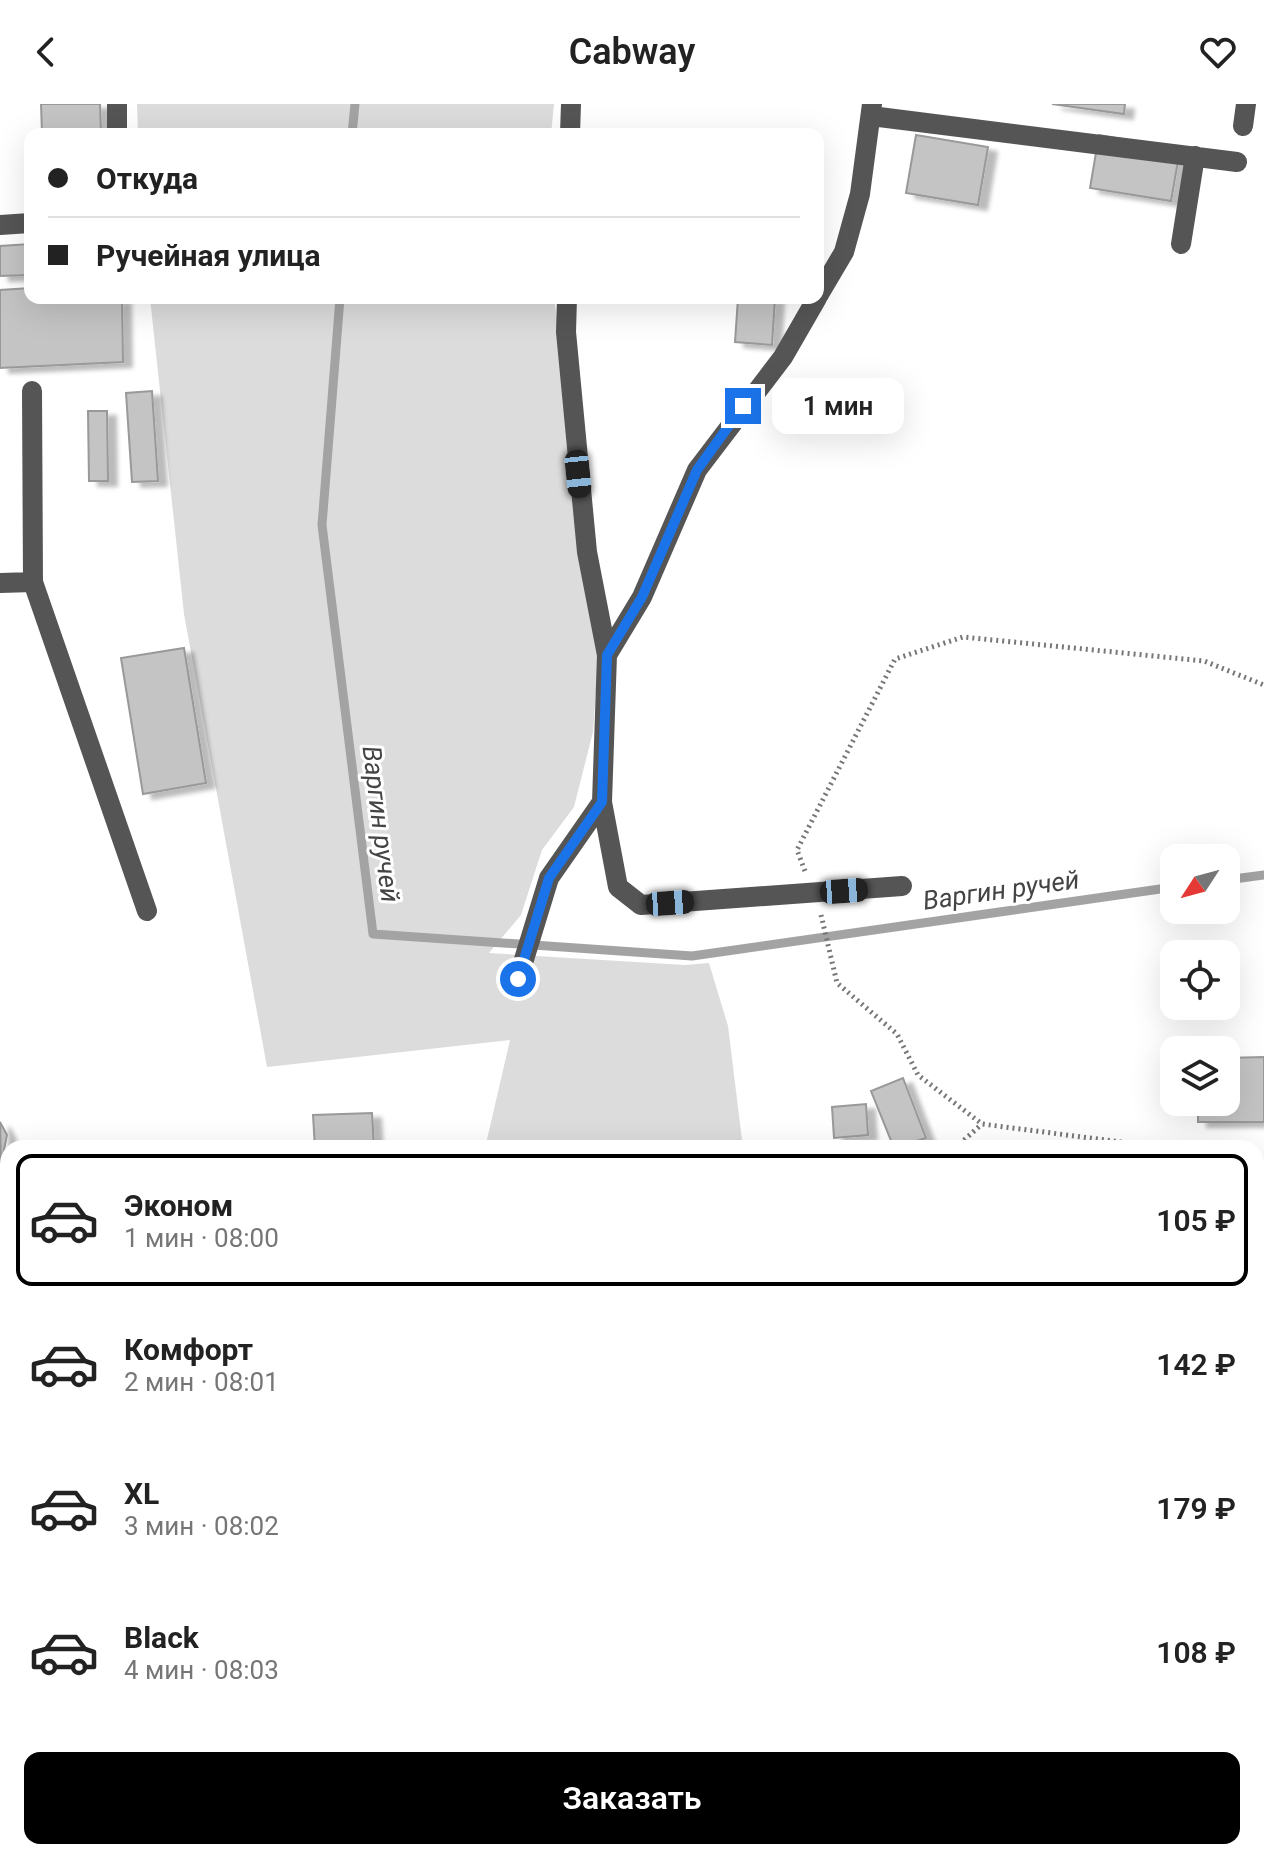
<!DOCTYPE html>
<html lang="ru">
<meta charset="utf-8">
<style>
body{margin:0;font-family:Roboto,sans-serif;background:#f6f6f6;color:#222;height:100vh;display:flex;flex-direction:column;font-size:30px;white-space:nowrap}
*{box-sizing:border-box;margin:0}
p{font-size:26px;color:#767676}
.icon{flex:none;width:44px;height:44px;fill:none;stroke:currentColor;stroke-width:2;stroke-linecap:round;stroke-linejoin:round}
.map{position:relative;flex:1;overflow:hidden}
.panel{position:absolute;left:0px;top:1036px;width:1264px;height:720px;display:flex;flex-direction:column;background:#fff;border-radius:24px 24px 0 0;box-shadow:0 8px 32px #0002}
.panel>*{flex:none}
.guide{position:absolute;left:24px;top:24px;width:800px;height:176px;border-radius:16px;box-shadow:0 8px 32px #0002;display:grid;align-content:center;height:176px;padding:0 24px;background:#fff}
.needle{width:52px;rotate:234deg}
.tools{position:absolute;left:1160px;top:740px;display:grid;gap:16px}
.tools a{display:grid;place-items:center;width:80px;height:80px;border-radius:16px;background:#fff;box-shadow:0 8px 32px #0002;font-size:40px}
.end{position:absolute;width:36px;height:36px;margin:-18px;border:10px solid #1a73e8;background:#fff;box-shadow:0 0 0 4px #fff}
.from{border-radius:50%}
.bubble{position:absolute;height:56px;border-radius:16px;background:#fff;box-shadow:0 8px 32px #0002;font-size:26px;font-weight:600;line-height:56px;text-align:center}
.car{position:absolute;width:24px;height:48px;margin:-24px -12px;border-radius:10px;box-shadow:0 0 6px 2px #0007;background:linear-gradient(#222 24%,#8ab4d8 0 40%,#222 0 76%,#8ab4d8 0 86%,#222 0)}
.guide b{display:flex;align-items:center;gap:28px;height:76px;font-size:30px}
.guide b+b{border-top:2px solid #e0e0e0}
.guide i{width:20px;height:20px;background:#222}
ul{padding:14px 0 0;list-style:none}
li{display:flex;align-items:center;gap:24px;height:132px;margin:0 16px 12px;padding:0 8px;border:4px solid transparent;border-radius:16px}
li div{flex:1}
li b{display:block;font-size:30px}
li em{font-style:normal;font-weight:600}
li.on{border-color:#000}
li>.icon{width:72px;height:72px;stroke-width:1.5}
.action{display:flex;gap:16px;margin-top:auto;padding:16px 24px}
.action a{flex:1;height:92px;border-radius:16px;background:#000;color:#fff;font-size:32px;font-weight:600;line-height:92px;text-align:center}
header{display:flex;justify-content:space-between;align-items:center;height:104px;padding:0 24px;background:#fff;font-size:36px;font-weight:600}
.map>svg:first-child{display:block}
.green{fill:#dcdcdc}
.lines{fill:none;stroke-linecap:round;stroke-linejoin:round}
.stream{stroke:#a3a3a3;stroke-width:9}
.building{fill:#c4c4c4;stroke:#999;stroke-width:2;filter:url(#shadow)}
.path{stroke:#777;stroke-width:5;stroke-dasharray:2 4;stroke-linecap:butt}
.minor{stroke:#555;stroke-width:20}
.route{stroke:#1a73e8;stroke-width:10}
.labels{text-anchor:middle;stroke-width:6;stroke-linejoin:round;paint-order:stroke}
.water-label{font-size:26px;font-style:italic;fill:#444;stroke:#fff}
</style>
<header><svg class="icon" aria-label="back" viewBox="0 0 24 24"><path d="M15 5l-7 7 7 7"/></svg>Cabway<svg class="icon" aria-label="heart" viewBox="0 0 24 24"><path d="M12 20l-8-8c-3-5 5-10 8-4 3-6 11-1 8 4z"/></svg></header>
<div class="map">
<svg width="1264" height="1756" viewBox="0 0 1264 1756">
<defs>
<filter id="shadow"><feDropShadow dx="9" dy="5" stdDeviation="2" flood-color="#0004"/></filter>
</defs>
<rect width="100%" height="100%" fill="#fff"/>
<path class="green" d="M137,0H554L551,30H138Z
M150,194H554L600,531L593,628L574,703L542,746L521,811L489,849L685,861L709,859L728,922L743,1044H485L510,936L267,963L184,510Z"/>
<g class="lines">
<path class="stream" d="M352,30L355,0
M340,194L322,421L373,830L692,852L1174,783
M1226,776L1264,771"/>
</g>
<path class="building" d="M41,0H100L101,30H42Z
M1052,0H1125L1124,10Z
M916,31L988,43L978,101L906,89Z
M1099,31L1180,45L1171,97L1090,84Z
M30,140V171L0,172V142Z
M30,184V194H122L123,258L0,264V186Z
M738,194H775L772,241L735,238Z
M152,287L158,377L132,378L126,289Z
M88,307H107L108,377H89Z
M184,544L206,679L143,690L121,554Z
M1264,953V1018H1198V998H1226V954Z
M903,974L926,1034L894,1044L871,987Z
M866,1000L868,1031L834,1034L832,1003Z
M372,1009L374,1044H315L313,1011Z
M0,1018L7,1031L3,1051L8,1056L2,1108Z
M823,1039L824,1044H794V1043Z
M1262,1211L1264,1286H1256V1212Z
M0,1579H8V1654H0Z
M1256,1656H1264V1756H1213L1212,1748H1256Z
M330,1748H403L404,1756H273Z
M977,1748H1000L979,1755Z"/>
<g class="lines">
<path class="path" d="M805,767L797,746L895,555L963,533L1204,557L1264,581
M821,811L837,879L897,930L918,971L982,1020L1167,1044
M955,1044L982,1020"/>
<path class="minor" d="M117,0V30
M871,12L1237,58
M1243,22L1246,0
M570,30L571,0
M0,121L30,119
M1181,140L1195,52
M818,192L844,148L860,90L872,0
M567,194L566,228L587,448L607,551L602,698L618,783L641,801L902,782
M32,287L33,478
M0,479L33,478L147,807
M607,551L642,493L697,366L783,253L817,194
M518,875L549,774L602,698
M0,1513L8,1512
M1256,1513L1264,1512
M1019,1748L1022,1756
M221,1756L273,1748"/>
</g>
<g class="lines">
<path class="route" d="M518,875L549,774L602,698L607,551L642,493L697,366L743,302"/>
</g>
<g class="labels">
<g class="water-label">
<text transform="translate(381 720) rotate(83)" y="9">Варгин ручей</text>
<text transform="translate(1001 786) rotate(-8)" y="9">Варгин ручей</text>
</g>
</g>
</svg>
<div class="tools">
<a><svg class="needle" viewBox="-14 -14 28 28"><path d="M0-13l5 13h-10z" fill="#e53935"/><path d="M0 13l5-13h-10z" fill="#767676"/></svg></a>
<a><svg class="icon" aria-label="locate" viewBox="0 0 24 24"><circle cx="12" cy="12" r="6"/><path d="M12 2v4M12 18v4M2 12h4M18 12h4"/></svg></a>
<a><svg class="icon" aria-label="layers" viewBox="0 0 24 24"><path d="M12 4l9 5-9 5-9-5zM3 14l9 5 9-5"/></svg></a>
</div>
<i class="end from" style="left:518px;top:875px"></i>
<i class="end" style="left:743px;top:302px"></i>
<div class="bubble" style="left:772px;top:274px;width:132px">1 мин</div>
<i class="car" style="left:578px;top:370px;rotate:174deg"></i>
<i class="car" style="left:844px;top:787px;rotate:86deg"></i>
<i class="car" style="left:670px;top:799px;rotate:86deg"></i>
<div class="guide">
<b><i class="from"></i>Откуда</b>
<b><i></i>Ручейная улица</b>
</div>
<section class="panel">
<ul>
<li class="on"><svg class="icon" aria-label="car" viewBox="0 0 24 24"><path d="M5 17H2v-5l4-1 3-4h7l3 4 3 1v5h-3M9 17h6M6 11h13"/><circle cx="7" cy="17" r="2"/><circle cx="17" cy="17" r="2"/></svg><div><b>Эконом</b><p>1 мин · 08:00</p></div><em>105 ₽</em></li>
<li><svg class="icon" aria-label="car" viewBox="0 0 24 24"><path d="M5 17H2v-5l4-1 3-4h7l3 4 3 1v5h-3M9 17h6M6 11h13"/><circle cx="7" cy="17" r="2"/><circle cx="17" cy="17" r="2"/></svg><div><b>Комфорт</b><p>2 мин · 08:01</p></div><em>142 ₽</em></li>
<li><svg class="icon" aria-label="car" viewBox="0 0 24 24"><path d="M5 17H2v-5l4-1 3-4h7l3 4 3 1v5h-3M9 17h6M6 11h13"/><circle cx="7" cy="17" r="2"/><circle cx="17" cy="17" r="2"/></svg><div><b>XL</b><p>3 мин · 08:02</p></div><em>179 ₽</em></li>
<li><svg class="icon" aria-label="car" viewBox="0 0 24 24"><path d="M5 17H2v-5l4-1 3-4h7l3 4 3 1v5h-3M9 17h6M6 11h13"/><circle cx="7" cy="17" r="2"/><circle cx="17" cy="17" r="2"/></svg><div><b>Black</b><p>4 мин · 08:03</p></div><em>108 ₽</em></li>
</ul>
<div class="action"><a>Заказать</a></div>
</section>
</div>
